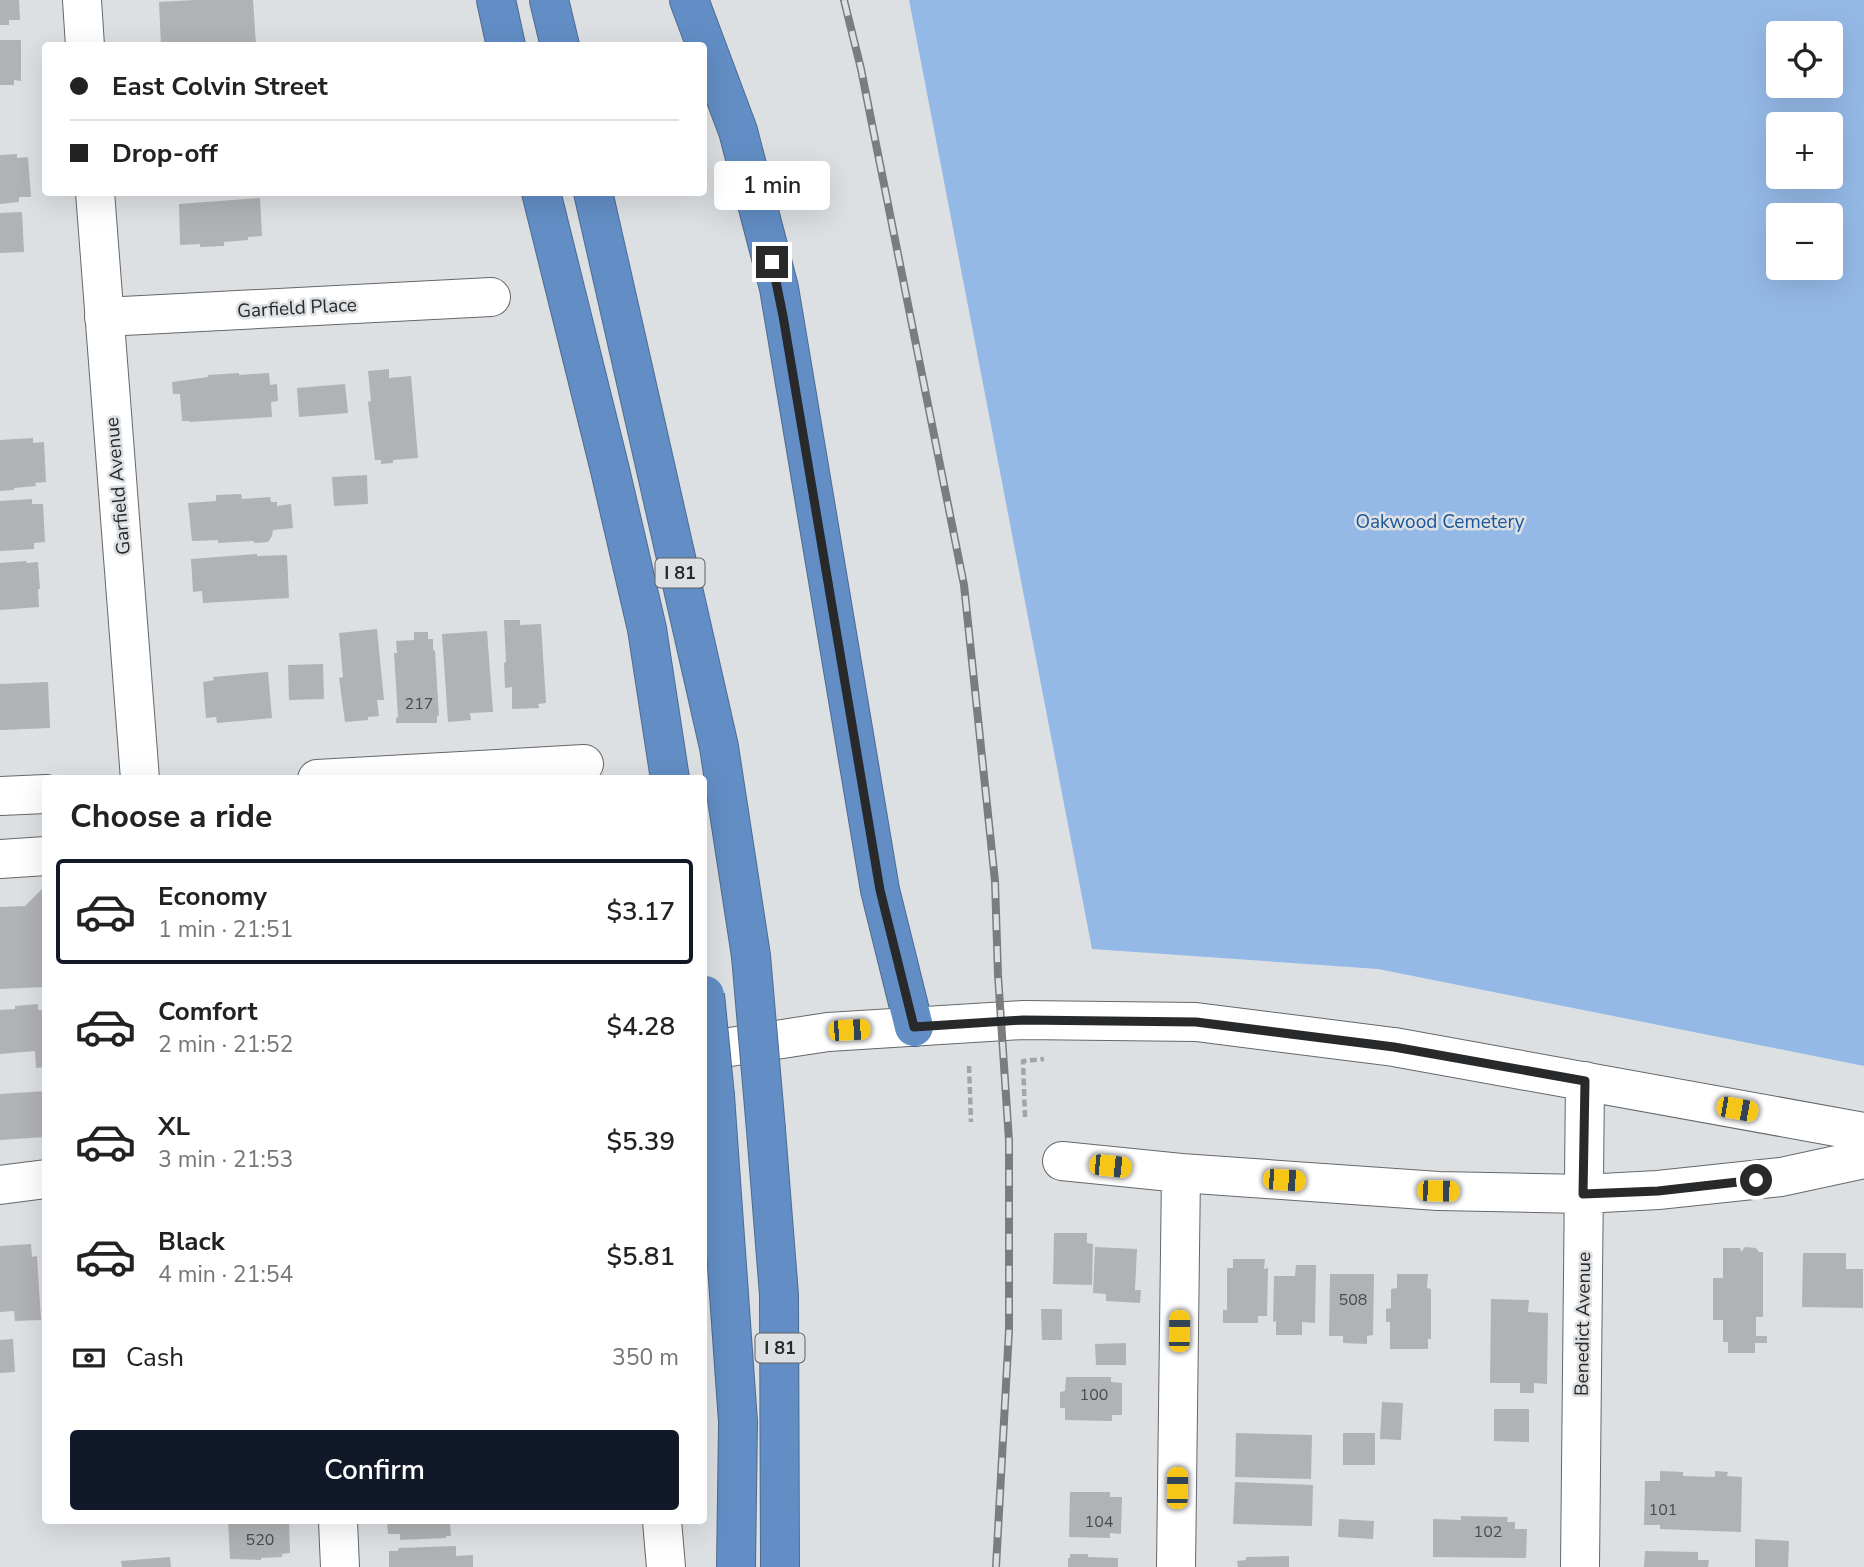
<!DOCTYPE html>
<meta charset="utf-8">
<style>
body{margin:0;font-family:"Nunito Sans",sans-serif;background:#f6f6f6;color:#222;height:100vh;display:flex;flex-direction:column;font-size:26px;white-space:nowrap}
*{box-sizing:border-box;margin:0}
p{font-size:23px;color:#767676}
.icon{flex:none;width:38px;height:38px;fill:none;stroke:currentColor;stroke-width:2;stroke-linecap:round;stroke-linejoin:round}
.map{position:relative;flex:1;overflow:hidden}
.details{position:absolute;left:42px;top:775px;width:665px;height:749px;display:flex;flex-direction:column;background:#fff;border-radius:7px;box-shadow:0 7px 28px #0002}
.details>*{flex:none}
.top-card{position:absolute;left:42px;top:42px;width:665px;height:154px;border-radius:7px;box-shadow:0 7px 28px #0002;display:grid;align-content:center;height:154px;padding:0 28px;background:#fff}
.fabs{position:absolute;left:1766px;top:21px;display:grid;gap:14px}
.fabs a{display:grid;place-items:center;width:77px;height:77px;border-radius:7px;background:#fff;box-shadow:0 7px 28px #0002;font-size:35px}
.end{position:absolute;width:32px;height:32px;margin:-16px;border:9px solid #28292a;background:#fff;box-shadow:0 0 0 4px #fff}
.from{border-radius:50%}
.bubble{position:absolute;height:49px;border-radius:7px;background:#fff;box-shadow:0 7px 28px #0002;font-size:23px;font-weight:600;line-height:49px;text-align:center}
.car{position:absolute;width:21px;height:42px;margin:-21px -10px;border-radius:9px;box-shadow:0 0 5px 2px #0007;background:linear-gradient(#f5c518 24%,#345 0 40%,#f5c518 0 76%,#345 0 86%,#f5c518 0)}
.top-card b{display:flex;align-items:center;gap:24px;height:66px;font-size:26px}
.top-card b+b{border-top:2px solid #e0e0e0}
.top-card i{width:18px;height:18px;background:#222}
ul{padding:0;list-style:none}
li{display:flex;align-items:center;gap:21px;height:105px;margin:0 14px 10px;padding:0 14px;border:4px solid transparent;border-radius:7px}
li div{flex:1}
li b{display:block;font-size:26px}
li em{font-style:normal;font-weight:600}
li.selected{border-color:#111827}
li>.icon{width:63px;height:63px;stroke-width:1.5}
h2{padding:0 28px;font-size:32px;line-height:84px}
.pay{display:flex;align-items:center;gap:18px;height:77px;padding:0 28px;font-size:26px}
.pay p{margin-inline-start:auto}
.cta{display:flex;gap:14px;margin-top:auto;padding:14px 28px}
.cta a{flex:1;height:80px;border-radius:7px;background:#111827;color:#fff;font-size:28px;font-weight:600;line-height:80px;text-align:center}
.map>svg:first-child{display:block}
.green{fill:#95b9e7;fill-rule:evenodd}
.building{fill:#b0b2b5}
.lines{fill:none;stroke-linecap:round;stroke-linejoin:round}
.minor-casing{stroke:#65676a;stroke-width:40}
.highway-casing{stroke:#4e6b8f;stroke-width:40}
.path{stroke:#a2a5a7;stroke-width:4.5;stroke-dasharray:7 3.5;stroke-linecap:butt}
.minor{stroke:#fff;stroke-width:38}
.highway{stroke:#628ec5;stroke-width:38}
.rail-casing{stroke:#7a7c7d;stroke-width:8}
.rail{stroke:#dde0e3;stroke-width:5;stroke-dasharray:16;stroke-linecap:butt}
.highway-bridge-casing{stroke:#4e6b8f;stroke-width:40;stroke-linecap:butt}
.highway-bridge{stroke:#628ec5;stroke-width:38}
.route{stroke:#28292a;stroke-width:9}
.labels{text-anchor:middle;stroke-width:5;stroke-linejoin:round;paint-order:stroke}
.number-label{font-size:16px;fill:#4a4b4d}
.shield{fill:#dde0e3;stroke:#5e6062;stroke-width:2}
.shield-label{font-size:18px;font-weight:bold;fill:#28292a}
.street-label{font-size:19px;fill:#28292a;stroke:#dde0e3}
.park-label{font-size:19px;fill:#19569a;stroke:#dde0e3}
</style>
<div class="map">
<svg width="1864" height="1567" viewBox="0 0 1864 1567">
<rect width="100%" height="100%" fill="#dde0e3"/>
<path class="green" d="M909,0H1864V1066L1378,969L1092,949ZM1778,33H1830V86H1778ZM1778,124H1830V177H1778ZM1778,215H1830V268H1778Z"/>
<path class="building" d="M0,0H19L20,20H9V25H0Z
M195,0H253L256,45L161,46L159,2Z
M0,40H21V81L14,80V85H0Z
M17,154V158L28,157L31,197H19V202L0,204V155Z
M260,198L262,236L248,237V240L224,242V246L200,247V244L180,245L179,204Z
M22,212L24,252L0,253V213Z
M389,369V378L411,376L418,458L393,460V463L381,464V460H375L368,402L371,401L368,371Z
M239,373V375L269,373L270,385L277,384L278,401L271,402L272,417L189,422L190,421H182L180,394H173L172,382L208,377V375Z
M345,384L348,413L299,417L297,388Z
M33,438V443L44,442L46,482L35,483L36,486L14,488V490L0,491V440Z
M367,475L368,504L334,506L332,477Z
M241,494L242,499L270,497L271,502H277V506L291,504L293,528L273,530L272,536L268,542L255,543L253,541L218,543V540L192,541L188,503L216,501V495Z
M32,499V504H43L45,542L34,543V549L0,551V501Z
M257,554V556L287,555L289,598L203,603L202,591L193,592L191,559Z
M26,561L27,563L38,562L40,589H38L39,607L0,610V563Z
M504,620H520V625L541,624L546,703L538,704L539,708L512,709V687L505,688L504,663L506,662Z
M377,629L384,700H377L379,716L368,717V720L345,722L339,678L343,677L339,633Z
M487,631L493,712L470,713L471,720L448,722L442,634Z
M414,632H428V639H433V650L435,651L439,716L437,715V723H396V718L398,717L394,653H397L396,641L414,640Z
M323,664L324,699L289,700L288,665Z
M268,672L272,718L217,723L216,717L206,718L203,682L214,680L213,677Z
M48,682L50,728L0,730V684Z
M43,888L46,890V987L0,989V907L25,906Z
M38,1004V1010H46V1067L36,1068L35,1051L0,1054V1010L15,1009V1006Z
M46,1091V1137L0,1140V1094Z
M1054,1233H1087V1243L1093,1244L1092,1285L1053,1284Z
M31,1244L32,1257L37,1256L41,1320L15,1321L14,1311L0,1312V1246Z
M1095,1247L1137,1249L1135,1290H1141L1140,1303L1106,1301V1294L1093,1293Z
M1745,1247L1756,1248L1759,1252H1763V1317H1756V1336H1767V1343H1755V1353H1728V1342H1723V1320H1713V1278H1723V1248H1740L1741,1252Z
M1803,1253H1846V1269H1863V1308L1802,1307Z
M1233,1259H1265L1264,1269L1268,1268L1267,1316H1258V1323H1223V1310H1227V1268H1233Z
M1296,1265H1316L1315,1323L1302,1322V1335H1276V1321L1273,1322L1274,1276H1295Z
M1330,1274H1374L1373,1335L1367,1336V1344L1343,1343V1336H1329Z
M1397,1274H1428L1427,1288L1431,1289V1339H1428V1349H1390V1322H1386V1309L1391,1308V1289L1397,1288Z
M1491,1299L1529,1300L1528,1312L1548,1313L1547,1384L1534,1383V1393H1520V1383H1490Z
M1041,1309H1062V1340H1042Z
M13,1339L15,1372L0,1373V1340Z
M1126,1343V1365H1096L1095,1344Z
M1066,1377H1111V1382L1122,1383V1415H1112V1421L1065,1420V1408H1060V1392L1065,1391Z
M1382,1402L1403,1403L1401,1440L1380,1439Z
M1494,1409H1529V1442L1494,1441Z
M1236,1433L1312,1435L1311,1479L1235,1477Z
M1343,1433H1375V1465H1343Z
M1660,1471L1683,1472V1476L1715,1477V1471L1728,1472L1727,1476L1742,1477L1741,1532L1660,1529V1525H1644L1645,1481H1660Z
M1235,1482L1313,1485L1312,1526L1233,1524Z
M1070,1492H1110V1497H1122L1121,1534L1110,1533V1538L1069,1537Z
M1461,1516L1508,1517L1507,1522H1515V1529H1527L1526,1558L1433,1557V1519L1461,1520Z
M1339,1519L1374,1521L1373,1539L1338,1537Z
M228,1521H289L290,1553L282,1554V1557L261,1558V1560L230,1559Z
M387,1521H450L451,1536H446V1538L400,1540V1534H388Z
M1755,1539L1789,1541L1788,1567H1755Z
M456,1546V1556L473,1555V1567H389V1551H398L399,1548Z
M1645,1551L1698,1552V1560H1709L1708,1567H1644Z
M1070,1554H1088V1557L1118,1558V1567H1068V1558H1070Z
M1289,1556V1567H1238L1237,1561L1246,1560V1557Z
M170,1557L171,1567H122L121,1561Z"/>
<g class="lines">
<g class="minor-casing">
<path id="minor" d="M82,0L85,46
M95,192L140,779
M104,317L491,297
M317,779L584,764
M0,796L46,794
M0,859L46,856
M704,1051L828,1032L1023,1020L1196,1022L1394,1047L1864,1132
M1062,1161L1181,1173L1438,1191L1583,1194L1658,1190L1781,1177L1864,1159
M0,1185L46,1179
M338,1521L340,1567
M662,1521L666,1567
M1176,1567L1181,1173
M1580,1567L1585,1081"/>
</g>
<g class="highway-casing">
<path id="highway" d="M496,0L506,46
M549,0L560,46
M689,0L738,131L779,288L880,890L914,1027
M541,192L610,470L647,629L670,779
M593,192L719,747L751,956
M715,1096L738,1422L736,1567
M766,1130L779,1295L780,1567"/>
</g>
<path class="path" d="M969,1066L971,1122
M1025,1117L1023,1061L1044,1059"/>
<use href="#minor" class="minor"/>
<use href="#highway" class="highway"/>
<g class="rail-casing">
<path id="rail" d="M844,0L861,69L964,585L995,881L998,975L1009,1141V1330L996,1567"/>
</g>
<use href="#rail" class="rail"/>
<g class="highway-bridge-casing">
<path id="highway-bridge" d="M751,956L766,1130
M705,995L715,1096"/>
</g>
<use href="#highway-bridge" class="highway-bridge"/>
</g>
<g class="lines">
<path class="route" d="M772,262L783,316L880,890L914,1027L1023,1020L1196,1022L1394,1047L1585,1081L1583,1194L1658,1191L1756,1180"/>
</g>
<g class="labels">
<g class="number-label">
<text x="419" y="709">217</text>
<text x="1353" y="1305">508</text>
<text x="1094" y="1400">100</text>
<text x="1663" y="1515">101</text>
<text x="1099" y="1527">104</text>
<text x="1488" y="1537">102</text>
<text x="260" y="1545">520</text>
</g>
<g class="shield">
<rect x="655.5" y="558.5" width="49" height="29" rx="5"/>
<rect x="755.5" y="1333.5" width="49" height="29" rx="5"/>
</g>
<g class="shield-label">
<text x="680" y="579">I 81</text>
<text x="780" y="1354">I 81</text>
</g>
<g class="street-label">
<text transform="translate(297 307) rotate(-3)" y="7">Garfield Place</text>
<text transform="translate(117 486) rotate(-95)" y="7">Garfield Avenue</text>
<text transform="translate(1582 1324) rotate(-89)" y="7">Benedict Avenue</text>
</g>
<g class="park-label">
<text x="1440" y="528">Oakwood Cemetery</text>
</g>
</g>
</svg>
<div class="fabs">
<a><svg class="icon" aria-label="locate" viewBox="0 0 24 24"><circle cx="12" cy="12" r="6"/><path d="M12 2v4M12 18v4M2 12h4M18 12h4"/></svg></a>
<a>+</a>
<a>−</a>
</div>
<i class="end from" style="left:1756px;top:1180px"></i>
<i class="end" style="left:772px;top:262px"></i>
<div class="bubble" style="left:714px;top:161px;width:116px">1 min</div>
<i class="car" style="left:849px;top:1030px;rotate:87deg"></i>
<i class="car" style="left:1737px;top:1109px;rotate:100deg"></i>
<i class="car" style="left:1110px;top:1166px;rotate:96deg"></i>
<i class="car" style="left:1284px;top:1180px;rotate:94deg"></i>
<i class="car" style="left:1438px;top:1191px;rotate:91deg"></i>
<i class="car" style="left:1179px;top:1331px;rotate:1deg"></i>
<i class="car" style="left:1177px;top:1488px;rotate:1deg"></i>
<div class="top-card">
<b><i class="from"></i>East Colvin Street</b>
<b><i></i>Drop-off</b>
</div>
<section class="details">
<h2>Choose a ride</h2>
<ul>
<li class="selected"><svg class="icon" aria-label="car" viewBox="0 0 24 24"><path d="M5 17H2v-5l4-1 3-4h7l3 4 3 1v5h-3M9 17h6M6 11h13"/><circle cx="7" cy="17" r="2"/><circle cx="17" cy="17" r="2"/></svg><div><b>Economy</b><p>1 min · 21:51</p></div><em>$3.17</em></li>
<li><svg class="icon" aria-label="car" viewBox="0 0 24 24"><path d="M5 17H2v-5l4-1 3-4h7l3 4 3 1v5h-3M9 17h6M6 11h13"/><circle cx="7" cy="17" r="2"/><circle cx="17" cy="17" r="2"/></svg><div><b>Comfort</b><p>2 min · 21:52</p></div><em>$4.28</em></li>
<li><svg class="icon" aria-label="car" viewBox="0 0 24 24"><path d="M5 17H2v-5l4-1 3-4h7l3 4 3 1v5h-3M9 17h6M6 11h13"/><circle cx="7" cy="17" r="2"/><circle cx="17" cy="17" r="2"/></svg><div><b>XL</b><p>3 min · 21:53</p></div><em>$5.39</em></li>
<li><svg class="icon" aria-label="car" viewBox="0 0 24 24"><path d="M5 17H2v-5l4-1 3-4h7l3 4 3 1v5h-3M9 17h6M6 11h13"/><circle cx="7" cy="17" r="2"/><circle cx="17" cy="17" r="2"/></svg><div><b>Black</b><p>4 min · 21:54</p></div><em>$5.81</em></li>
</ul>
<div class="pay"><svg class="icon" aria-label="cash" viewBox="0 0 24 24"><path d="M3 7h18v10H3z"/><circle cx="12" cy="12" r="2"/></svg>Cash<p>350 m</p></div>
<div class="cta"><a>Confirm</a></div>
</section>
</div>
